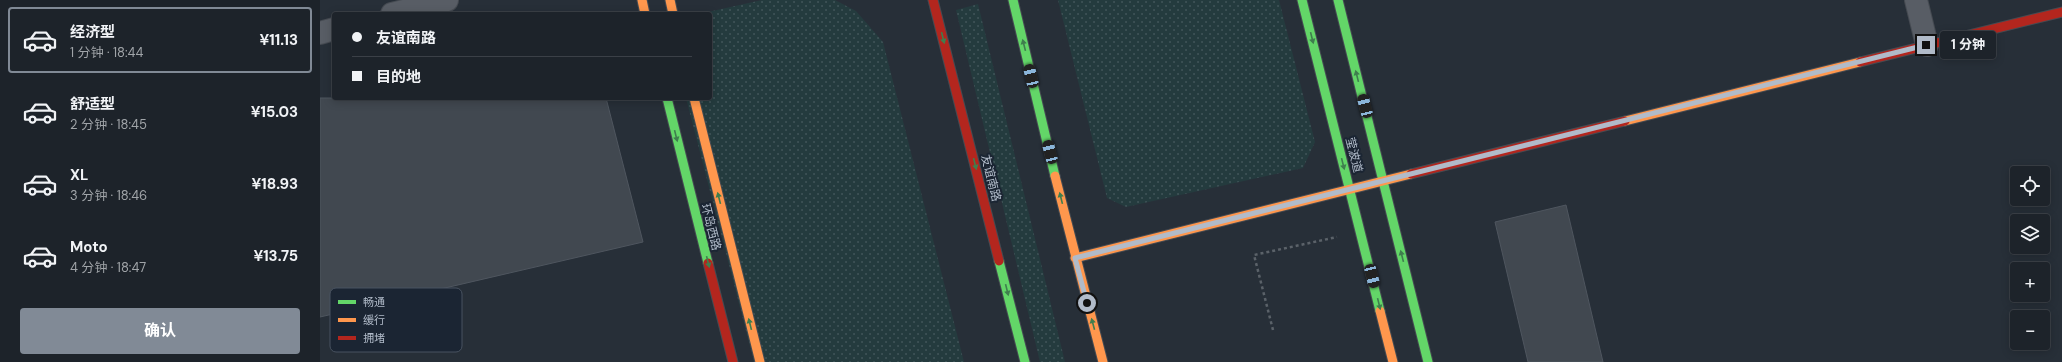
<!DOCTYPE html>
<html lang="zh">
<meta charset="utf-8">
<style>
body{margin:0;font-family:"DM Sans","Noto Sans SC",sans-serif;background:#252b32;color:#f1f3f6;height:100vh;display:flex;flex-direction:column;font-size:15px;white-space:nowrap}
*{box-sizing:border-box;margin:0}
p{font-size:13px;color:#a0a4a8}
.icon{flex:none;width:22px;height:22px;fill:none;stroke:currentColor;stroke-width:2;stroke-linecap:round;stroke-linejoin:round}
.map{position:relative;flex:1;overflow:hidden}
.details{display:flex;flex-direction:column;background:#1d232a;width:320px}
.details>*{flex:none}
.hud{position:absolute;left:12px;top:12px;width:380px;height:88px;border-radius:4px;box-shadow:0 2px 10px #0003,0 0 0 1px #3b4047;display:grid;align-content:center;height:88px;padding:0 20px;background:#1d232a}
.buttons{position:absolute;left:1690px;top:166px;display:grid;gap:8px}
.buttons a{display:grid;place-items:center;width:40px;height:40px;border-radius:4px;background:#1d232a;box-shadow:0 2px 10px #0003,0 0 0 1px #3b4047;font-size:20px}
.end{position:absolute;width:18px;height:18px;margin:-9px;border:5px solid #b1bbc9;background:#111;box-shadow:0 0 0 2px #111}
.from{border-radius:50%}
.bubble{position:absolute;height:28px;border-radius:4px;background:#1d232a;box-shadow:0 2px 10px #0003,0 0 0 1px #3b4047;font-size:13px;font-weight:700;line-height:28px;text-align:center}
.car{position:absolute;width:12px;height:24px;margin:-12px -6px;border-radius:5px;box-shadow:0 0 3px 1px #0007;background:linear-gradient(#222 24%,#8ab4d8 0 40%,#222 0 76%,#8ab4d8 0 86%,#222 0)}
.hud b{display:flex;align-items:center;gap:14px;height:38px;font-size:15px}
.hud b+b{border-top:1px solid #3b4047}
.hud i{width:10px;height:10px;background:#f1f3f6}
ul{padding:7px 0 0;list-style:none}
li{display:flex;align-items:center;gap:12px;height:66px;margin:0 8px 6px;padding:0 12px;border:2px solid transparent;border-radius:4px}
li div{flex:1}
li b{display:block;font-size:15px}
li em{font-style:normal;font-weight:700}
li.selected{border-color:#818a96}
li>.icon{width:36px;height:36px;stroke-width:1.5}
.cta{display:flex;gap:8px;margin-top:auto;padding:8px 20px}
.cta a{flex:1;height:46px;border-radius:4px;background:#818a96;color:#fff;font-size:16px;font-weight:700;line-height:46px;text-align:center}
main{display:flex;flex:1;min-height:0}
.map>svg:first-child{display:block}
.grass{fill:url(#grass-dots)}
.building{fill:#414850;stroke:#4f565f}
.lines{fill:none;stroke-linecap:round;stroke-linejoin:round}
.street-casing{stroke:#464b52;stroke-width:24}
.fast-casing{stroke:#464b52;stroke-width:11}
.slow-casing{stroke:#464b52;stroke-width:11}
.jam-casing{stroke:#464b52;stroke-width:11}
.path{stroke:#5b6269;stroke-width:2.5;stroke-dasharray:3 3;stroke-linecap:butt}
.street{stroke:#585d65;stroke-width:22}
.fast{stroke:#63d668;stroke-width:9}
.slow{stroke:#ff974d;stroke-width:9}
.jam{stroke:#b3261e;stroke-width:9}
.oneway{fill:#3f7e4e}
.route{stroke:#b1bbc9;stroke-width:5}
.labels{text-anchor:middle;stroke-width:4;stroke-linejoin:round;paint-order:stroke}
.street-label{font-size:12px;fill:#b1bbc9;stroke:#1b2533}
.key{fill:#1b2533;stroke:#485260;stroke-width:1}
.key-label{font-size:11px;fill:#b1bbc9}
</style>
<main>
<section class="details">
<ul>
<li class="selected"><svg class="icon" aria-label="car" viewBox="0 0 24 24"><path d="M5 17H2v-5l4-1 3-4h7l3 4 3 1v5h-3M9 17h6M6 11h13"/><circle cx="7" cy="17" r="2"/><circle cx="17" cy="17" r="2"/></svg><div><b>经济型</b><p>1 分钟 · 18:44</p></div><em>¥11.13</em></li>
<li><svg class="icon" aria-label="car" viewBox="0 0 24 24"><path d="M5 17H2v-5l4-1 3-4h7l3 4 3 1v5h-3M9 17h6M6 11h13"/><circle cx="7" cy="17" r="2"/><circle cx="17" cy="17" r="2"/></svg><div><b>舒适型</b><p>2 分钟 · 18:45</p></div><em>¥15.03</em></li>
<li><svg class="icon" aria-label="car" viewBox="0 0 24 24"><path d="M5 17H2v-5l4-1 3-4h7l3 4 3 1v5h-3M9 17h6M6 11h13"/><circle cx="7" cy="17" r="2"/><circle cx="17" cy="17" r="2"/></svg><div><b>XL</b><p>3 分钟 · 18:46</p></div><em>¥18.93</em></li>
<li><svg class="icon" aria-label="car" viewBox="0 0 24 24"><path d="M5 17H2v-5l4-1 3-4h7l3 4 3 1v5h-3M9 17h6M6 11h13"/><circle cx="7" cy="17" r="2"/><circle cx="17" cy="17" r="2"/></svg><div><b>Moto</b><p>4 分钟 · 18:47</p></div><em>¥13.75</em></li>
</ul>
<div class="cta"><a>确认</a></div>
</section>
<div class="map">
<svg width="1742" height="362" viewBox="0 0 1742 362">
<defs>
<pattern id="grass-dots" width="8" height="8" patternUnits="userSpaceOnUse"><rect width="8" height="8" fill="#243b3e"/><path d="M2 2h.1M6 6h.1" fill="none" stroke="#415559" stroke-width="1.8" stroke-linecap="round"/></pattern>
</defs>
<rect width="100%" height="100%" fill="#272f38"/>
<path class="grass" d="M442,0H515L536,11L563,42L644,362H434L366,98H390V14H379Z
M738,0H959L995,142L983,168L806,207L787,198Z
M658,4L745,362H720L636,10Z"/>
<path class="building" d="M0,98H286L323,242L0,317Z
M1246,205L1283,362H1208L1175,222Z"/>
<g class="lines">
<g class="street-casing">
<path id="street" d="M1596,0L1607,45
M72,14L127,0
M0,33L14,29"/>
</g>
<g class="fast-casing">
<path id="fast" d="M693,0L735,176
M982,0L1060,311
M1018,0L1108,362
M347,98L388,263
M679,261L705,362"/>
</g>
<g class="slow-casing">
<path id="slow" d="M322,0L325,14
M350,0L353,14
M374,98L440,362
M1305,121L1540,62
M735,176L783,362
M755,258L1091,174
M1060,311L1073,362"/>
</g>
<g class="jam-casing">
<path id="jam" d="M613,0L679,261
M1540,62L1742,12
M1091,174L1305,121
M388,263L413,362"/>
</g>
<path class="path" d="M953,330L934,255L1017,237"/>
<use href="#street" class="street"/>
<use href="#fast" class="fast"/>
<use href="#slow" class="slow"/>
<use href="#jam" class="jam"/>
</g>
<defs><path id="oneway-solid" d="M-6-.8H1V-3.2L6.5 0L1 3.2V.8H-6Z"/></defs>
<g class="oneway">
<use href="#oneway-solid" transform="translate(623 38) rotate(76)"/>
<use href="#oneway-solid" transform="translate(992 38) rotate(76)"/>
<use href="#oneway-solid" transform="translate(704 45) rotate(-104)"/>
<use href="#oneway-solid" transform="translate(1037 76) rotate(-104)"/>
<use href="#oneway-solid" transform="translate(356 136) rotate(76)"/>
<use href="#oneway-solid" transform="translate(655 164) rotate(76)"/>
<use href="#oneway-solid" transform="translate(1023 164) rotate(76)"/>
<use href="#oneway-solid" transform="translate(399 198) rotate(-104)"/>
<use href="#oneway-solid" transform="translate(741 198) rotate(-104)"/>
<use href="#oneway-solid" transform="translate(1082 256) rotate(-104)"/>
<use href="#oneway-solid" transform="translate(388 262) rotate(76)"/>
<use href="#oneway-solid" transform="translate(687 290) rotate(76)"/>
<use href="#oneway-solid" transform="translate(1059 304) rotate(76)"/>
<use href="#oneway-solid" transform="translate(430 324) rotate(-104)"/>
<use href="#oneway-solid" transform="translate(773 324) rotate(-105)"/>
</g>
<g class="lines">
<path class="route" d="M767,303L755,258L1606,45"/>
</g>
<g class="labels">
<g class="street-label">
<text transform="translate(1034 155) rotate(76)" y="4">莹波道</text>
<text transform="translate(671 178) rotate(76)" y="4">友谊南路</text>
<text transform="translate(391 227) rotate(76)" y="4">环岛西路</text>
</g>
</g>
<rect x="10" y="288" width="132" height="64" rx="6" class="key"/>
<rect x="18" y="300" width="18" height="4" fill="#63d668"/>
<rect x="18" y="318" width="18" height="4" fill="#ff974d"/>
<rect x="18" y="336" width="18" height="4" fill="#b3261e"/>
<g class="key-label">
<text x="43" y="306">畅通</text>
<text x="43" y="324">缓行</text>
<text x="43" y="342">拥堵</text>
</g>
</svg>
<div class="buttons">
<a><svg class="icon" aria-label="locate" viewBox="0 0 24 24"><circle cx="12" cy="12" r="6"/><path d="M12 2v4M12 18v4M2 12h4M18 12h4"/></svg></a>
<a><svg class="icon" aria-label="layers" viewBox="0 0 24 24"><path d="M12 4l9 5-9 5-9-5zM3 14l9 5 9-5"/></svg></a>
<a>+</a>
<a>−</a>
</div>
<i class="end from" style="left:767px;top:303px"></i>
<i class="end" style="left:1606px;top:45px"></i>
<div class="bubble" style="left:1620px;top:31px;width:56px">1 分钟</div>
<i class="car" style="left:711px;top:76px;rotate:347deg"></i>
<i class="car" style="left:1045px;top:106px;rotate:346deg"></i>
<i class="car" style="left:730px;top:152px;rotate:346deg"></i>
<i class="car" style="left:1052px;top:276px;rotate:166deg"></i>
<div class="hud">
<b><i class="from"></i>友谊南路</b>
<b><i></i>目的地</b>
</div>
</div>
</main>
